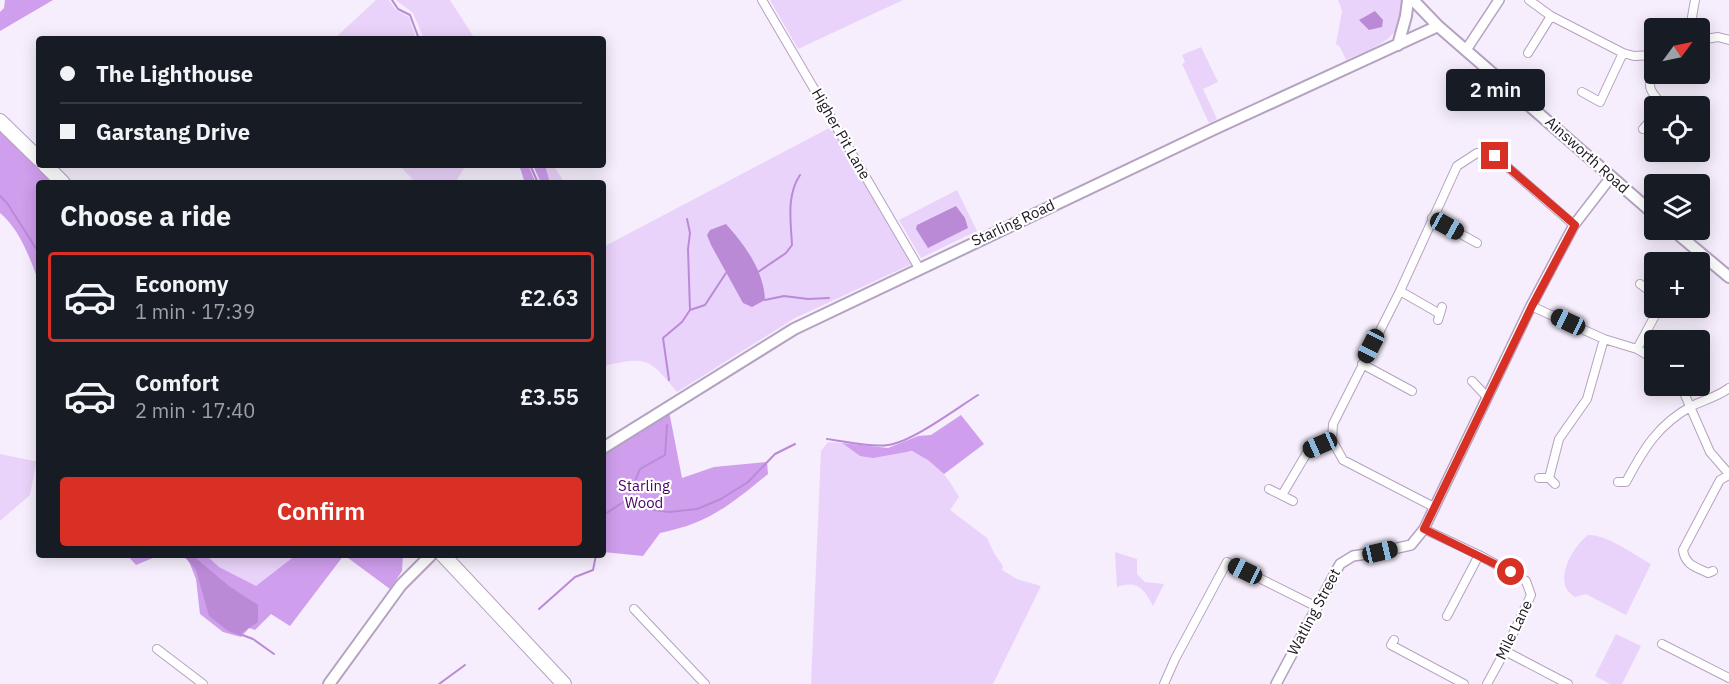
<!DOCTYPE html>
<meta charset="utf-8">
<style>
body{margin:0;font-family:"IBM Plex Sans",sans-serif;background:#20242c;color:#f1f3f6;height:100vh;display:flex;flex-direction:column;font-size:22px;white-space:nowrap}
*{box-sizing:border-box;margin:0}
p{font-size:20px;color:#9ea1a6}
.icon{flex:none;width:33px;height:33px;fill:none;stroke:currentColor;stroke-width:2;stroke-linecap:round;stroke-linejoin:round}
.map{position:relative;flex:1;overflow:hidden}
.details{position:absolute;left:36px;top:180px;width:570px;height:378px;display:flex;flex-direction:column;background:#171b24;border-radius:6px;box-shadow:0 3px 15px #0003}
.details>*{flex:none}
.banner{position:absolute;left:36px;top:36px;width:570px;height:132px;border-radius:6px;box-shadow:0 3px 15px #0003;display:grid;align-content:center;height:132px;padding:0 24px;background:#171b24}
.needle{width:39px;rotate:57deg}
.controls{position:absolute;left:1644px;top:18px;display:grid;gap:12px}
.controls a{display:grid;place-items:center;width:66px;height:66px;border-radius:6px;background:#171b24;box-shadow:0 3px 15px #0003;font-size:30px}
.end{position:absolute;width:27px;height:27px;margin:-14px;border:8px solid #d93025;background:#fff;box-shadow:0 0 0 3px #fff}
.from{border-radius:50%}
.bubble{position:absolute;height:42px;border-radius:6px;background:#171b24;box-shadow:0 3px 15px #0003;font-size:20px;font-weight:600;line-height:42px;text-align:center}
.car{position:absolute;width:18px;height:36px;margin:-18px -9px;border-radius:8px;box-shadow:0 0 4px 2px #0007;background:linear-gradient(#222 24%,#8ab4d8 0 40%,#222 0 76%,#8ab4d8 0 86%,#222 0)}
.banner b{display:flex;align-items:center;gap:21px;height:57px;font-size:22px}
.banner b+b{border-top:2px solid #363941}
.banner i{width:15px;height:15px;background:#f1f3f6}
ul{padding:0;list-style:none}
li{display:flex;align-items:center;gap:18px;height:90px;margin:0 12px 9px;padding:0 12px;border:3px solid transparent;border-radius:6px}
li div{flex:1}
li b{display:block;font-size:22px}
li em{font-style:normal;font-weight:600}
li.selected{border-color:#d93025}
li>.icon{width:54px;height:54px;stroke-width:1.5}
h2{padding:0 24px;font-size:27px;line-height:72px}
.cta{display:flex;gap:12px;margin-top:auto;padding:12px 24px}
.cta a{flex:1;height:69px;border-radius:6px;background:#d93025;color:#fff;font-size:24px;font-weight:600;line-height:69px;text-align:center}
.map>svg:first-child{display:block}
.green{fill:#ead3fa}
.forest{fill:#cf9eed}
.water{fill:#ba8ad7}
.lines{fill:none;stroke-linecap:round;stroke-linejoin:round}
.stream{stroke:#ba8ad7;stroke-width:2}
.minor-casing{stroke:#b4a2c1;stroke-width:10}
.tertiary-casing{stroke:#b4a2c1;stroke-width:12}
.secondary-casing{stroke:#b4a2c1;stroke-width:14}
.trunk-casing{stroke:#b4a2c1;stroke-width:16}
.minor{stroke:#fff;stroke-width:8}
.tertiary{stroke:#fff;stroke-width:9}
.secondary{stroke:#fff;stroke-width:10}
.trunk{stroke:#fff;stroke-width:14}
.route{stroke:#d93025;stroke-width:8}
.labels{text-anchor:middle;stroke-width:4.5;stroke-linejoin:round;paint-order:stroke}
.street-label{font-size:15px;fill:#1c1520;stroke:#fff}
.park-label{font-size:15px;fill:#480264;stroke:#fff}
</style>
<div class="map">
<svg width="1729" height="684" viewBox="0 0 1729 684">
<rect width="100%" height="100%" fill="#f6eefc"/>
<path class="green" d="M376,0H389L396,10L409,17L416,39H334Z
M396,0H450L475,39H424L413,13Z
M770,0H903L798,49Z
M1338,0H1401C1410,37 1373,48 1346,60L1340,47L1336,44L1342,11Z
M1201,47L1218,82L1203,89L1217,119L1209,123L1182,64L1185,62L1182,55Z
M833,126L914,263L795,318L677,392C649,358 647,356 604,366L603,244L605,246Z
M399,165H466L455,183H416Z
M545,165H553L565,183H550Z
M957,190L977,231L921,258L899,220Z
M828,442L842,443L860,456C872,455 902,449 912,452C934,457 949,479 959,497L950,510L987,538L994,553L1003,566L1002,570L1017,579L1041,586L993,684H811L821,451Z
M0,454L39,462V464H36L30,495L0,521Z
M1588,535C1607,534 1634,555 1651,564L1626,615L1586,594L1575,597C1551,584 1572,547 1588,535Z
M1115,552L1137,559V574L1145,582L1164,584L1153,606C1144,588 1137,580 1117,587Z
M206,555H296L256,587L219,567Z
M1616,634L1641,646L1622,684H1610L1595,676Z"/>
<path class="forest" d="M5,0H53L0,31V12L4,8Z
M0,131L53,183H39V283C31,260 19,228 0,213Z
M519,165H528L536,183H525Z
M533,165H545L550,183H541Z
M669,411L682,478L714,467L767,462L768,474C730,505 709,523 660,533L643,556L603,552V453Z
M961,415L984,444L944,474L928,460L912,451L873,458L860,456L842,443L888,448L918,436L931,435Z
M127,555H160L136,565Z
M171,555H206L219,567L256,586L296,555H403L402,571L390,589L344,555L290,626L271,614L255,630L249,628L241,637L223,632L200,614L196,579L188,559Z"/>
<path class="water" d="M1375,11L1383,20L1382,27L1369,30L1359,20Z
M956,206L965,218L968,228L928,248L916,229L917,225Z
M726,224C745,245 764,271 765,300L752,307L743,303L711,245L707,235L710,230Z
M183,555H192L229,586L258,605V622L239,635L228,631L209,616L196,570Z"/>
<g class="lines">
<path class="stream" d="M392,0L398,9L410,15L419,39
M530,165L538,183
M0,196L7,203L39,253
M758,272L786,253L792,245C791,222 786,196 800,175
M765,300L784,296L808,299L829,298
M690,310L705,305L726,273
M669,380L663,338L682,322L690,310L688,249L690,233L687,219
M827,439C844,441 870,448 888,445C912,442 957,408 978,395
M628,499L646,509L669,512L697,509L721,499L748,482L775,454L795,444
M603,521L605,514L628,499L640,469L665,455L667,425
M539,609L575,577L593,570L596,555
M237,633L253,639L274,654
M439,684L465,665"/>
<g class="minor-casing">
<path id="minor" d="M762,0L919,268
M1529,0L1551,16L1623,53L1634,56L1654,55
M1695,28L1692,17L1695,0
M1700,40L1718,37L1729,40
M1528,53L1551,16
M1654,73C1646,86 1651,92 1660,102V106
M1582,92L1600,102L1623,53
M1643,129L1654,116
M1432,218L1477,243
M1640,284L1654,294
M1400,291L1440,314
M1531,306L1604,339L1637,349L1654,359
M1669,308L1672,310
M1438,320L1442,307
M1637,349L1659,308
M1362,364L1412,391
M1472,381L1487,397
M1681,386L1710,452L1729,474
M1539,478H1549L1555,484
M1549,478L1559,439L1587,399L1604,339
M1618,482H1626C1643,450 1658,424 1692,406C1704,400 1719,396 1729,388
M1269,489L1293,501
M1282,495L1308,451L1332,440
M1434,507L1343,460L1332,440L1333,424L1400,291L1457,166L1477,153L1495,156L1574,225
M1424,529L1479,555L1526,581L1531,595L1505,651L1487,684
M1713,571L1708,573C1696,567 1685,565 1683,550L1720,480L1729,475
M634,609L705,684
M1447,616L1479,555
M1394,640L1391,645L1464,684
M1662,644L1729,678
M157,649L203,684
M1505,651L1568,684
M1164,684L1175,659L1227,562L1317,607"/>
</g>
<g class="tertiary-casing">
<path id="tertiary" d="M1466,50L1499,0
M1276,684L1340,564L1353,556L1380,552L1411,545L1424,529L1531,306L1574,225L1611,177"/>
</g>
<g class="secondary-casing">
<path id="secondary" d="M1413,0L1438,26L1654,214
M1398,45L1406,16L1408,0
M1673,230L1729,277
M603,448L794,329L1214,129L1438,26
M329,684L401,585L431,555"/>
</g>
<g class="trunk-casing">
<path id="trunk" d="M0,121L39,159
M45,165L63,183
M443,555L564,684"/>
</g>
<use href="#minor" class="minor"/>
<use href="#tertiary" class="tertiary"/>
<use href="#secondary" class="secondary"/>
<use href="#trunk" class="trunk"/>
</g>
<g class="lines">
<path class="route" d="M1495,156L1575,225L1532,306L1424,529L1511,572"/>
</g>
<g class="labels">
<g class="street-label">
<text transform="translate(841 134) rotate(60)" y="5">Higher Pit Lane</text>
<text transform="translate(1587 155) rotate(42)" y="5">Ainsworth Road</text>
<text transform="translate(1013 223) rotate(-25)" y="5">Starling Road</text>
<text transform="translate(1314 612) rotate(-62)" y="5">Watling Street</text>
<text transform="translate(1514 630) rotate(-64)" y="5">Mile Lane</text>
</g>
<g class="park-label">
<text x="644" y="491">Starling<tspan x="644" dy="17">Wood</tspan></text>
</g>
</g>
</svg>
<div class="controls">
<a><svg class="needle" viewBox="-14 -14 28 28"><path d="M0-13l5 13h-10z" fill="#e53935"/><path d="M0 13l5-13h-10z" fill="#9ea1a6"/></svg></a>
<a><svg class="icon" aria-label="locate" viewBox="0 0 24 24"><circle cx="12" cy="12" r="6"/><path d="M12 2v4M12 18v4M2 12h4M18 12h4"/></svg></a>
<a><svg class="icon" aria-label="layers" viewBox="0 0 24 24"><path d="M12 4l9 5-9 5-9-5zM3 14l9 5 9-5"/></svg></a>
<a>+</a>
<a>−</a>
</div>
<i class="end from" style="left:1511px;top:572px"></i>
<i class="end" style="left:1495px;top:156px"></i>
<div class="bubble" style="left:1446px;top:69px;width:99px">2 min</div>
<i class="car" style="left:1447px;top:226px;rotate:119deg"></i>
<i class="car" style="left:1568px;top:322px;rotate:295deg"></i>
<i class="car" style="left:1371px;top:346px;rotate:207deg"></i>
<i class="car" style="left:1320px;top:445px;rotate:246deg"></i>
<i class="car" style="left:1380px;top:552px;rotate:77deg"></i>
<i class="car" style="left:1245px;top:571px;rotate:296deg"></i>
<div class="banner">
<b><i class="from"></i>The Lighthouse</b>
<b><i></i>Garstang Drive</b>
</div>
<section class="details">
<h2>Choose a ride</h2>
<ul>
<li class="selected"><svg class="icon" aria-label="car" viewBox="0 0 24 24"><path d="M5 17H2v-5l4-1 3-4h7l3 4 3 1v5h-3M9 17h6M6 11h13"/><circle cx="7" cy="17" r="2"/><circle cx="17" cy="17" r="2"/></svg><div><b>Economy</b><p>1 min · 17:39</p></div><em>£2.63</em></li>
<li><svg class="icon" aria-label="car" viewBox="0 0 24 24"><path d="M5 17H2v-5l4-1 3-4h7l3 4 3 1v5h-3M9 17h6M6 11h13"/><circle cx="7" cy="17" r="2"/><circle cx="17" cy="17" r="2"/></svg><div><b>Comfort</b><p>2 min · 17:40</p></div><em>£3.55</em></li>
</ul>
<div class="cta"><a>Confirm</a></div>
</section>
</div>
